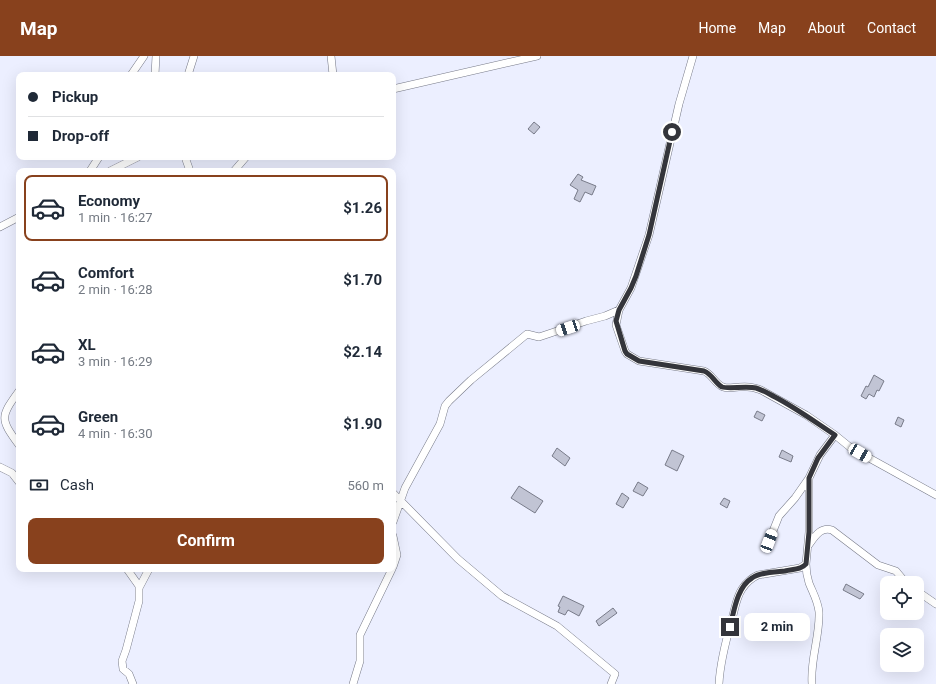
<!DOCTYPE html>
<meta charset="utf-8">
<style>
body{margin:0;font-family:Roboto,sans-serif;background:#f6f6f7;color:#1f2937;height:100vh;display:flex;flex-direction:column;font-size:15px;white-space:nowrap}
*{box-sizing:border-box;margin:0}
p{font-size:13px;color:#747a83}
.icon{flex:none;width:22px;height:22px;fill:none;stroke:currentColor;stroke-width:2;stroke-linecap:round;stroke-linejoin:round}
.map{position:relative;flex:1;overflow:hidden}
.panel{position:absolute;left:16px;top:112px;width:380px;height:404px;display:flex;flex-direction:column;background:#fff;border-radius:8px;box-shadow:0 4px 16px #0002}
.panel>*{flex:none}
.banner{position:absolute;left:16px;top:16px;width:380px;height:88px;border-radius:8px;box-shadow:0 4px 16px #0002;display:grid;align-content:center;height:88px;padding:0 12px;background:#fff}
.buttons{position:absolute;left:880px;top:520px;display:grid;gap:8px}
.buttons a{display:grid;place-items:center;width:44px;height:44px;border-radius:8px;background:#fff;box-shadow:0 4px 16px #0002;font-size:20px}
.end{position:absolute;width:18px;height:18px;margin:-9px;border:5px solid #34353b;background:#fff;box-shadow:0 0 0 2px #fff}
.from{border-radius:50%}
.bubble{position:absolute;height:28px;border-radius:8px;background:#fff;box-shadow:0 4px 16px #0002;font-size:13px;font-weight:700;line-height:28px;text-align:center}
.car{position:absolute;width:12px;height:24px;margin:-12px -6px;border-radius:5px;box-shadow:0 0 3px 1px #0007;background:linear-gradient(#fff 24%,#345 0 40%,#fff 0 76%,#345 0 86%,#fff 0)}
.banner b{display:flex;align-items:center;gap:14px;height:38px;font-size:15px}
.banner b+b{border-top:1px solid #e0e1e3}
.banner i{width:10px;height:10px;background:#1f2937}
ul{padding:7px 0 0;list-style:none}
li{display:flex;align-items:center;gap:12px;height:66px;margin:0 8px 6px;padding:0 4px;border:2px solid transparent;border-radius:8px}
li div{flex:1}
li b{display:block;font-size:15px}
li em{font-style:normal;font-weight:700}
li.active{border-color:#88411d}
li>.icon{width:36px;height:36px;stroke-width:1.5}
.pay{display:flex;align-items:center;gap:10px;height:44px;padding:0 12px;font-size:15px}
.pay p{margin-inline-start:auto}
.button{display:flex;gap:8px;margin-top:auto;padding:8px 12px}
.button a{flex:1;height:46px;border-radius:8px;background:#88411d;color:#fff;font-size:16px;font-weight:700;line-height:46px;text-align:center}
header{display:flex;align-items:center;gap:24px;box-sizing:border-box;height:56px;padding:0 20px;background:#88411d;color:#fff}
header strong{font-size:19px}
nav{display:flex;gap:22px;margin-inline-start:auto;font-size:14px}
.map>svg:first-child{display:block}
.building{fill:#c1c4d4;stroke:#787b89}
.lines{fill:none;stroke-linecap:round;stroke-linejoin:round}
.minor-casing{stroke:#767987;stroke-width:8}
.minor{stroke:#fff;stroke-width:7}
.route{stroke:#34353b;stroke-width:5}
</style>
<header>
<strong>Map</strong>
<nav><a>Home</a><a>Map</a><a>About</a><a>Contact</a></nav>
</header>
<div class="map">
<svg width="936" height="628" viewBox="0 0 936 628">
<rect width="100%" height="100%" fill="#ecefff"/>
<path class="building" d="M534,66L540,71L534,78L528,73Z
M578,118L583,121L581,124L596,130L592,139L585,136L580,146L574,143L578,134L570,129Z
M874,319L884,325L879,335L877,334L874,341L869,338L866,343L861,340L866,330L868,331Z
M757,355L765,359L762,365L754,361Z
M898,361L904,364L901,371L895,368Z
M557,392L570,402L565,410L552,400Z
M672,394L684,400L677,415L665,409Z
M782,394L793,400L791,406L779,401Z
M638,426L648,432L643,440L633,435Z
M519,430L543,445L535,457L511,442Z
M622,437L629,442L623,452L616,448Z
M724,442L730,445L727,452L720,448Z
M846,528L864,538L860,543L843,534Z
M563,540L584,550L579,560L568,554L565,559L558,556L560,551L558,550Z
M613,552L617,557L599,570L596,565Z"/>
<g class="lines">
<g class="minor-casing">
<path id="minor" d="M331,0L333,19
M693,0L679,48L649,179L631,232L619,254L616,269L625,295L627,298L639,305L704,315C712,318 715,328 723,331C728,333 734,331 739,331C747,330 754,331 761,334L806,359L835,379L851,392L936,439
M131,19L144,0
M155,19L156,0
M188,19L194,0
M393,33L537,0
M185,101L190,115
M90,115L99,101
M110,115L138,101
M234,115L246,101
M0,171L19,161
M19,335C0,361 0,363 19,389
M0,411L12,417L19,426
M393,437L458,503L502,540L557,570L615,618L611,628
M393,466L405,432L440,368L445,350L449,345L471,324L527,278L539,281L551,277L586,265L605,260L619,254
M393,480L397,499L393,511
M769,485L779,460L795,442L809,422
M808,490C814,482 820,470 832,474L878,509L896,515L906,527
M806,508C806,515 807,521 809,527C813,537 818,545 819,556C820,580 810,604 812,628
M127,513L139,530
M917,535L936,548
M133,628L129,618L123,613L122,605L126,594L139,545V532L149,513
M353,628L360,605V579L392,513
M719,628C720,606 726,584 732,563C735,553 736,542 742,533C746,527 751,522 758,519L800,512L806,508L809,476V422L820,399L835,379"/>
</g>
<use href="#minor" class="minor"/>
</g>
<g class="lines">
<path class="route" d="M672,76L649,179L636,220L631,232L619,254L616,265L625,295L627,298L639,305L704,315C712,318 715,327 722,331C728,333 747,330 756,332C763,334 769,338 775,341C796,352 815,366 835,379L818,402L809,422V476L806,508C801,514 792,513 785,515C775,516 761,516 752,522C737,531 734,555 730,571"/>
</g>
</svg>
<div class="buttons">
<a><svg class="icon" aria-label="locate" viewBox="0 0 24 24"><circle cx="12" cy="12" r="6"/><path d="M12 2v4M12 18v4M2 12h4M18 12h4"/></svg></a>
<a><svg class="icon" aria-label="layers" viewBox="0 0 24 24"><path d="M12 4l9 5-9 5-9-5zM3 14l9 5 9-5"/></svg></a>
</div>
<i class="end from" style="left:672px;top:76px"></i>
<i class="end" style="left:730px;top:571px"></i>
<div class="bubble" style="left:744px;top:557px;width:66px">2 min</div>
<i class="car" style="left:568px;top:272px;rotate:252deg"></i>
<i class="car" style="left:860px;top:397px;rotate:120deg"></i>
<i class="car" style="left:769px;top:485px;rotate:21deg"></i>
<div class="banner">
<b><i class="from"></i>Pickup</b>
<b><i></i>Drop-off</b>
</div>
<section class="panel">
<ul>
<li class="active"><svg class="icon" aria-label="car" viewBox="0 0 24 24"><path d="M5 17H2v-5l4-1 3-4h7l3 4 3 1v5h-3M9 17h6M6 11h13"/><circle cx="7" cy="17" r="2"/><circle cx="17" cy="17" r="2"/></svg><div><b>Economy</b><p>1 min · 16:27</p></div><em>$1.26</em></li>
<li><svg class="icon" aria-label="car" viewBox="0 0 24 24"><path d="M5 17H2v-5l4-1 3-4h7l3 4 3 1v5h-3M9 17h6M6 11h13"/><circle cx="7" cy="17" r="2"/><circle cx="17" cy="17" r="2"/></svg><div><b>Comfort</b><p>2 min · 16:28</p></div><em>$1.70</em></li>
<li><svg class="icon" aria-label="car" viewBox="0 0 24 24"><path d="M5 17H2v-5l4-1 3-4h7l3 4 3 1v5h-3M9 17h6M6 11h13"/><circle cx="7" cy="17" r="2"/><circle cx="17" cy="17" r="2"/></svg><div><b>XL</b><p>3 min · 16:29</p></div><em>$2.14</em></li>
<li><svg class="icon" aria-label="car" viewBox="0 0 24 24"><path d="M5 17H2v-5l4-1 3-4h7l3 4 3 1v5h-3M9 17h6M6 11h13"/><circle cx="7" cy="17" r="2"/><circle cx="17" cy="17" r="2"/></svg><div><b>Green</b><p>4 min · 16:30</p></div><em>$1.90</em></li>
</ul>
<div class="pay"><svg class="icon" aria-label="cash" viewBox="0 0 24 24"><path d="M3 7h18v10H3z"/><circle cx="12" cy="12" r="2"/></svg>Cash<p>560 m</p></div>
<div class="button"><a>Confirm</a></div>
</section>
</div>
